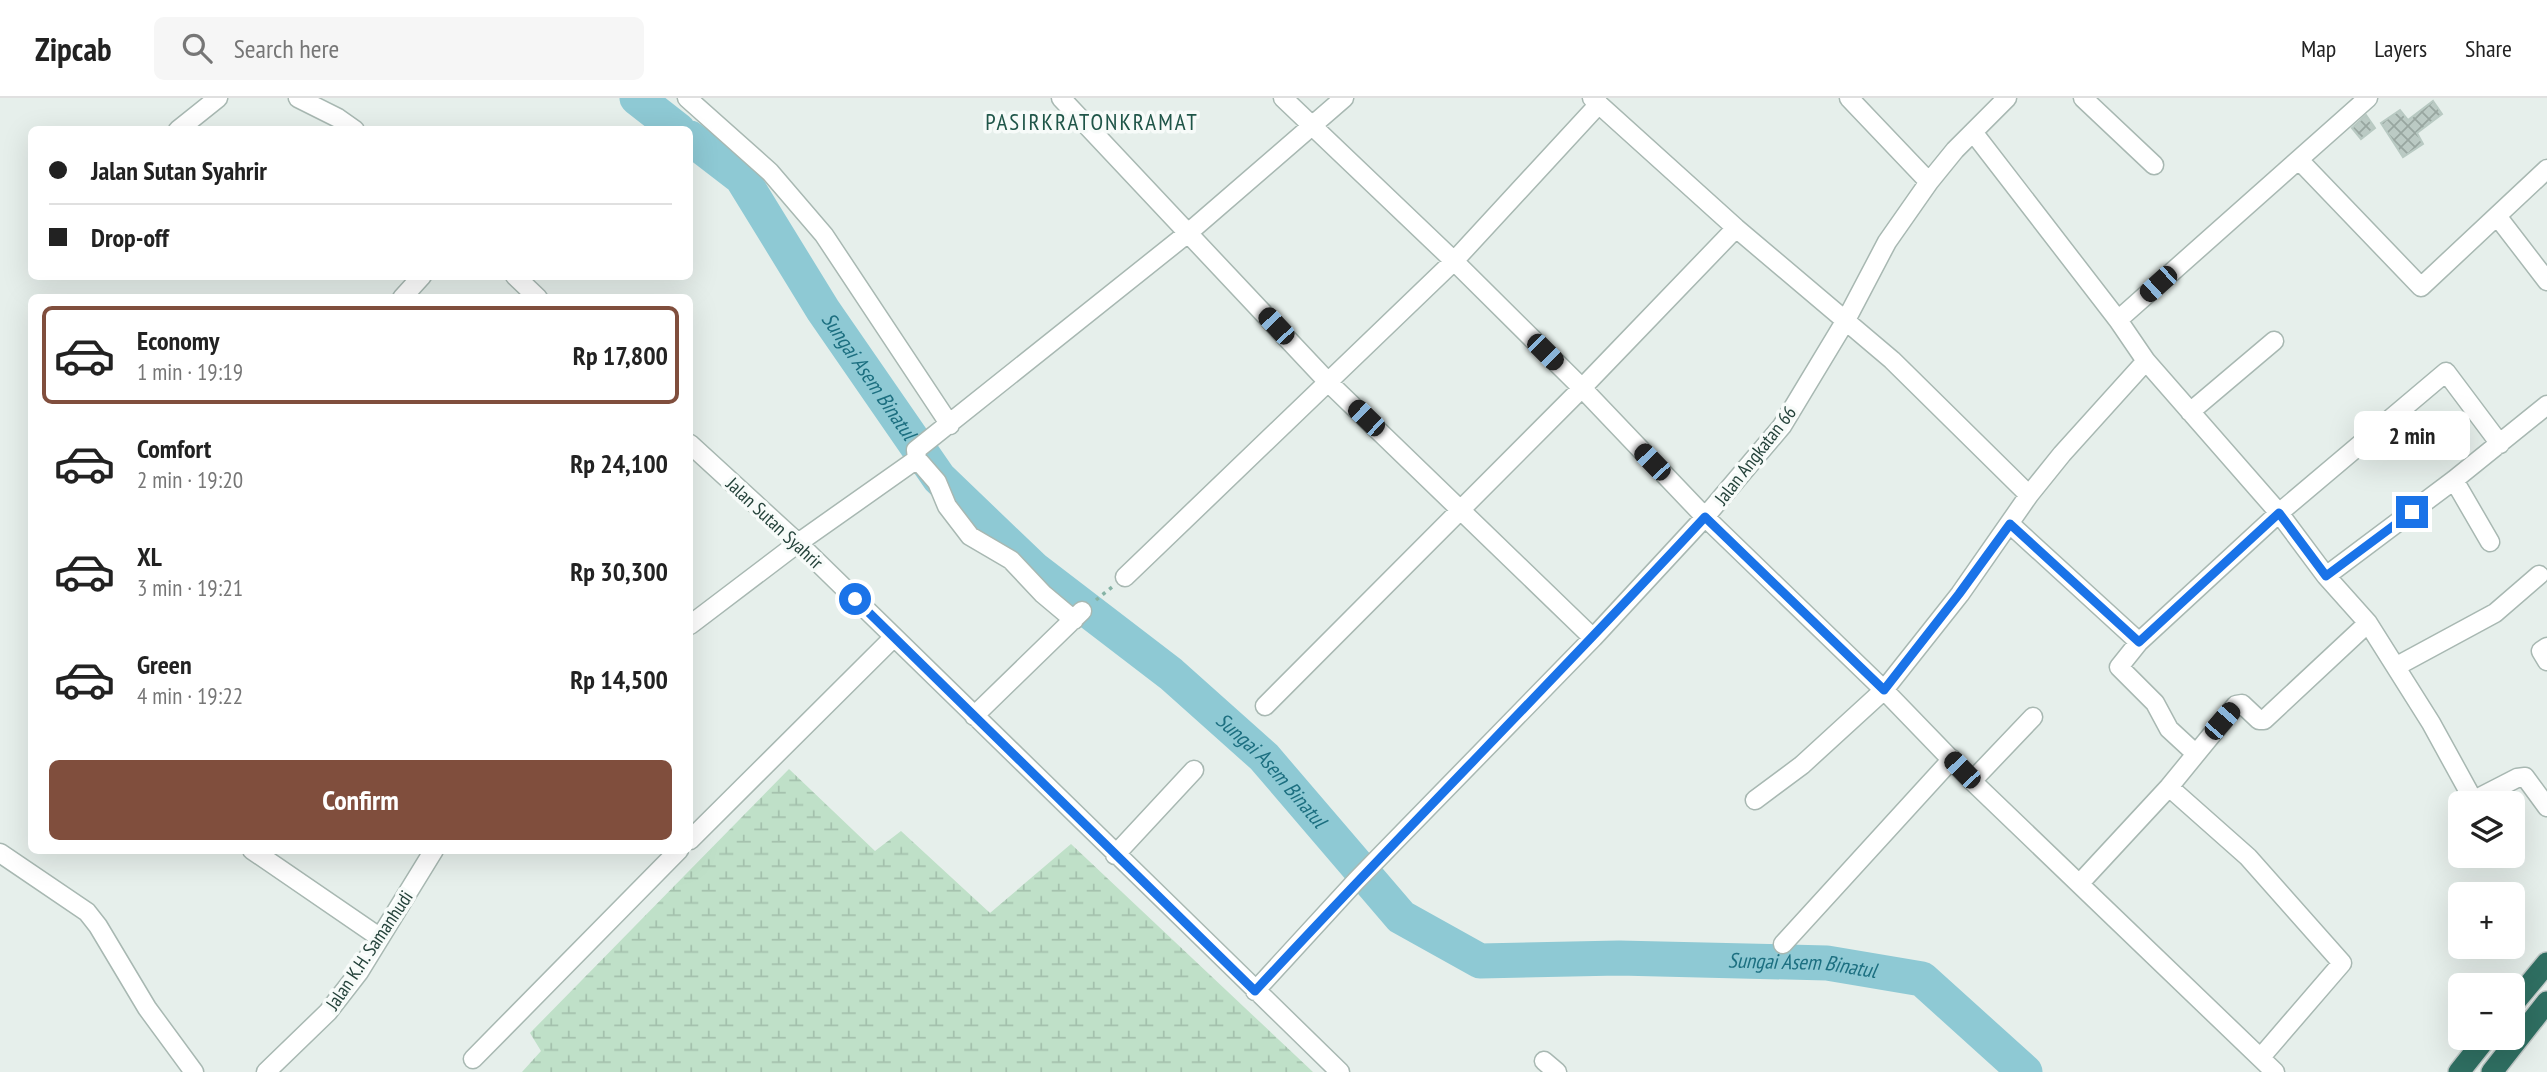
<!DOCTYPE html>
<meta charset="utf-8">
<style>
body{margin:0;font-family:"PT Sans Narrow",sans-serif;background:#f6f6f6;color:#222;height:100vh;display:flex;flex-direction:column;font-size:26px;white-space:nowrap}
*{box-sizing:border-box;margin:0}
p{font-size:23px;color:#767676}
.icon{flex:none;width:38px;height:38px;fill:none;stroke:currentColor;stroke-width:2;stroke-linecap:round;stroke-linejoin:round}
.map{position:relative;flex:1;overflow:hidden}
.side{position:absolute;left:28px;top:196px;width:665px;height:560px;display:flex;flex-direction:column;background:#fff;border-radius:10px;box-shadow:0 7px 28px #0002}
.side>*{flex:none}
.guide{position:absolute;left:28px;top:28px;width:665px;height:154px;border-radius:10px;box-shadow:0 7px 28px #0002;display:grid;align-content:center;height:154px;padding:0 21px;background:#fff}
.fabs{position:absolute;left:2448px;top:693px;display:grid;gap:14px}
.fabs a{display:grid;place-items:center;width:77px;height:77px;border-radius:10px;background:#fff;box-shadow:0 7px 28px #0002;font-size:35px}
.end{position:absolute;width:32px;height:32px;margin:-16px;border:9px solid #1a73e8;background:#fff;box-shadow:0 0 0 4px #fff}
.from{border-radius:50%}
.bubble{position:absolute;height:49px;border-radius:10px;background:#fff;box-shadow:0 7px 28px #0002;font-size:23px;font-weight:700;line-height:49px;text-align:center}
.car{position:absolute;width:21px;height:42px;margin:-21px -10px;border-radius:9px;box-shadow:0 0 5px 2px #0007;background:linear-gradient(#222 24%,#8ab4d8 0 40%,#222 0 76%,#8ab4d8 0 86%,#222 0)}
.guide b{display:flex;align-items:center;gap:24px;height:66px;font-size:26px}
.guide b+b{border-top:2px solid #e0e0e0}
.guide i{width:18px;height:18px;background:#222}
ul{padding:12px 0 0;list-style:none}
li{display:flex;align-items:center;gap:21px;height:98px;margin:0 14px 10px;padding:0 7px;border:4px solid transparent;border-radius:10px}
li div{flex:1}
li b{display:block;font-size:26px}
li em{font-style:normal;font-weight:700}
li.on{border-color:#804e3d}
li>.icon{width:63px;height:63px;stroke-width:1.5}
.action{display:flex;gap:14px;margin-top:auto;padding:14px 21px}
.action a{flex:1;height:80px;border-radius:10px;background:#804e3d;color:#fff;font-size:28px;font-weight:700;line-height:80px;text-align:center}
header{display:flex;align-items:center;gap:42px;box-sizing:border-box;height:98px;padding:0 35px;background:#fff;border-bottom:2px solid #e0e0e0}
header strong{font-size:33px}
nav{display:flex;gap:38px;margin-inline-start:auto;font-size:24px}
.search{width:490px;height:63px;background:#f6f6f6;display:flex;align-items:center;gap:18px;box-sizing:border-box;padding:0 24px;border-radius:10px;color:#767676;font-size:26px}
.map>svg:first-child{display:block}
.wetland{fill:url(#wetland-marsh)}
.lines{fill:none;stroke-linecap:round;stroke-linejoin:round}
.river{stroke:#8ec9d4;stroke-width:35}
.building{fill:url(#building-cross-hatch);stroke:#b8c9c2;stroke-width:2}
.street-casing{stroke:#a8b8b2;stroke-width:21}
.highway-casing{stroke:#c2cac8;stroke-width:24}
.path{stroke:#86b3a5;stroke-width:3.5;stroke-dasharray:3.5 5;stroke-linecap:butt}
.street{stroke:#fff;stroke-width:18}
.highway{stroke:#2f6f62;stroke-width:21}
.route{stroke:#1a73e8;stroke-width:9}
.labels{text-anchor:middle;stroke-width:7;stroke-linejoin:round;paint-order:stroke}
.street-label{font-size:19px;fill:#24423a;stroke:#f7fbf9}
.water-label{font-size:21px;font-style:italic;fill:#1c6f80;stroke:#f7fbf9}
.quarter-label{font-size:23px;letter-spacing:2px;fill:#1f5548;stroke:#f7fbf9}
</style>
<header>
<strong>Zipcab</strong>
<div class="search"><svg class="icon" aria-label="search" viewBox="0 0 24 24"><circle cx="10" cy="10" r="6"/><path d="M15 15l6 6"/></svg>Search here</div>
<nav><a>Map</a><a>Layers</a><a>Share</a></nav>
</header>
<div class="map">
<svg width="2547" height="974" viewBox="0 0 2547 974">
<defs>
<pattern id="wetland-marsh" width="20" height="14" patternUnits="userSpaceOnUse" patternTransform="scale(1.75)"><rect width="20" height="14" fill="#bfe0c8"/><path d="M1 5h8M5 5V1M11 12h8M15 12V8" fill="none" stroke="#a4c1ad"/></pattern>
<pattern id="building-cross-hatch" width="8" height="8" patternUnits="userSpaceOnUse" patternTransform="scale(1.75)"><rect width="8" height="8" fill="#bbcac4"/><path d="M0 0l8 8M0 8l8-8" fill="none" stroke="#98a6a0"/></pattern>
</defs>
<rect width="100%" height="100%" fill="#e6efeb"/>
<path class="wetland" d="M789,671L875,753L901,733L990,815L1071,746L1313,974H522L541,953L530,935Z"/>
<g class="lines">
<g class="river">
<path d="M637,0L678,32"/>
<path id="s1" d="M690,40L742,80L823,212L939,380L1034,471L1171,576L1264,659L1401,819L1480,863L1619,860L1827,865L1922,881L2025,974"/>
</g>
</g>
<path class="building" d="M2433,3L2442,16L2417,35L2423,46L2403,59L2381,25L2400,12L2408,22Z
M2366,17L2375,30L2361,41L2352,30Z"/>
<g class="lines">
<g class="street-casing">
<path id="street" d="M298,0L338,20L355,32
M687,0L770,74L824,137L950,327
M1061,0L1328,284L1593,540
M1283,0L1454,163L1582,290L1705,419L1884,592L1972,683L2275,974
M1592,0L1736,130L1892,262L2029,397
M1849,0L1929,84
M2083,0L2154,67
M178,32L218,0
M1973,34L2118,222L2146,263L2279,415L2326,478L2368,525L2431,625L2470,696L2474,700L2480,699L2517,680L2525,679L2547,709
M2299,62L2421,189L2547,71
M2497,118L2547,183
M515,178L538,200
M402,200L422,178
M2118,222L2368,0
M2190,314L2274,243
M690,346L798,445L1340,974
M917,361L937,384L947,408L970,438L1011,462L1043,496L1074,522
M2454,382L2490,444
M2010,426L2139,544
M2326,478L2454,382L2547,307
M1125,479L1454,163L1599,6
M690,527L798,445L917,361L916,352L1188,135L1344,0
M2547,549L2541,553L2547,563
M2397,568L2495,515L2539,477
M1265,608L1582,290L1736,130
M974,618L1082,513
M2195,655L2169,631L2155,605L2119,569L2139,544L2279,415L2446,274L2500,346
M1972,683L2033,619
M2169,689L2248,759L2342,865L2261,959
M1755,702L1802,667L1884,592L1960,496L2029,397L2062,356L2146,263
M690,742L894,539
M252,752L379,839
M0,755L87,814L98,828L147,910L194,974
M1115,757L1194,672
M2080,785L2169,689L2236,607L2242,606L2259,622H2264L2368,525
M1783,846L1952,661
M1255,893L1356,783L1593,540L1705,419L1782,328L1846,222L1887,144L1929,84L1955,52L2007,0
M473,961L679,752
M1544,963L1557,974
M266,974L328,914L359,874L434,752"/>
</g>
<g class="highway-casing">
<path id="highway" d="M2513,906L2547,865
M2459,974L2486,940
M2492,974L2547,904"/>
</g>
<path class="path" d="M1096,502L1112,489"/>
<use href="#street" class="street"/>
<use href="#highway" class="highway"/>
</g>
<g class="lines">
<path class="route" d="M855,501L1255,893C1403,733 1557,579 1705,419L1884,592L1959,496L2010,426L2139,544L2279,415L2326,478L2412,414"/>
</g>
<g class="labels">
<g class="street-label">
<text transform="translate(1755 357) rotate(-52)" y="7">Jalan Angkatan 66</text>
<text transform="translate(775 425) rotate(43)" y="7">Jalan Sutan Syahrir</text>
<text transform="translate(369 852) rotate(-56)" y="7">Jalan K.H. Samanhudi</text>
</g>
<g class="water-label">
<text dy="7" stroke="none"><textPath href="#s1" startOffset="301">Sungai Asem Binatul</textPath></text>
<text dy="7" stroke="none"><textPath href="#s1" startOffset="868">Sungai Asem Binatul</textPath></text>
<text dy="7" stroke="none"><textPath href="#s1" startOffset="1477">Sungai Asem Binatul</textPath></text>
</g>
<g class="quarter-label">
<text x="1092" y="32">PASIRKRATONKRAMAT</text>
</g>
</g>
</svg>
<div class="fabs">
<a><svg class="icon" aria-label="layers" viewBox="0 0 24 24"><path d="M12 4l9 5-9 5-9-5zM3 14l9 5 9-5"/></svg></a>
<a>+</a>
<a>−</a>
</div>
<i class="end from" style="left:855px;top:501px"></i>
<i class="end" style="left:2412px;top:414px"></i>
<div class="bubble" style="left:2354px;top:313px;width:116px">2 min</div>
<i class="car" style="left:2158px;top:186px;rotate:228deg"></i>
<i class="car" style="left:1276px;top:228px;rotate:317deg"></i>
<i class="car" style="left:1545px;top:254px;rotate:135deg"></i>
<i class="car" style="left:1366px;top:320px;rotate:314deg"></i>
<i class="car" style="left:1652px;top:364px;rotate:316deg"></i>
<i class="car" style="left:2222px;top:623px;rotate:41deg"></i>
<i class="car" style="left:1962px;top:672px;rotate:316deg"></i>
<div class="guide">
<b><i class="from"></i>Jalan Sutan Syahrir</b>
<b><i></i>Drop-off</b>
</div>
<section class="side">
<ul>
<li class="on"><svg class="icon" aria-label="car" viewBox="0 0 24 24"><path d="M5 17H2v-5l4-1 3-4h7l3 4 3 1v5h-3M9 17h6M6 11h13"/><circle cx="7" cy="17" r="2"/><circle cx="17" cy="17" r="2"/></svg><div><b>Economy</b><p>1 min · 19:19</p></div><em>Rp 17,800</em></li>
<li><svg class="icon" aria-label="car" viewBox="0 0 24 24"><path d="M5 17H2v-5l4-1 3-4h7l3 4 3 1v5h-3M9 17h6M6 11h13"/><circle cx="7" cy="17" r="2"/><circle cx="17" cy="17" r="2"/></svg><div><b>Comfort</b><p>2 min · 19:20</p></div><em>Rp 24,100</em></li>
<li><svg class="icon" aria-label="car" viewBox="0 0 24 24"><path d="M5 17H2v-5l4-1 3-4h7l3 4 3 1v5h-3M9 17h6M6 11h13"/><circle cx="7" cy="17" r="2"/><circle cx="17" cy="17" r="2"/></svg><div><b>XL</b><p>3 min · 19:21</p></div><em>Rp 30,300</em></li>
<li><svg class="icon" aria-label="car" viewBox="0 0 24 24"><path d="M5 17H2v-5l4-1 3-4h7l3 4 3 1v5h-3M9 17h6M6 11h13"/><circle cx="7" cy="17" r="2"/><circle cx="17" cy="17" r="2"/></svg><div><b>Green</b><p>4 min · 19:22</p></div><em>Rp 14,500</em></li>
</ul>
<div class="action"><a>Confirm</a></div>
</section>
</div>
